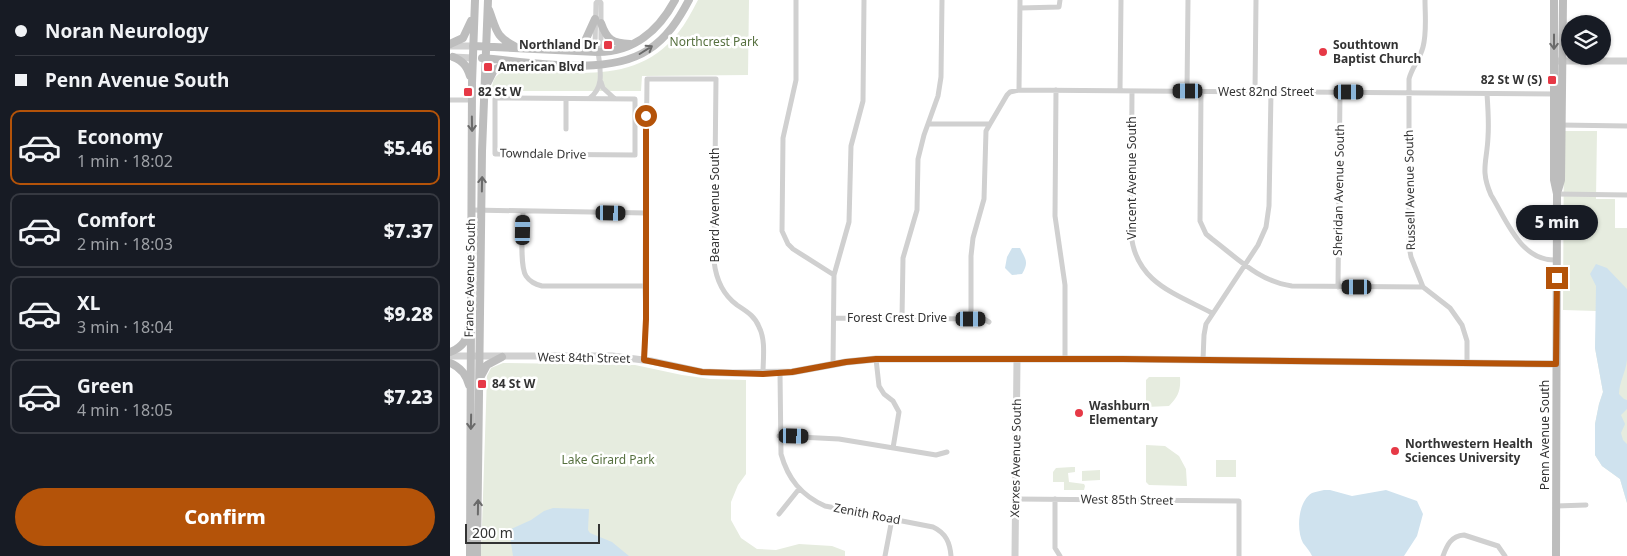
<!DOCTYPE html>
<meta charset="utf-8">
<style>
body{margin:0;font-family:"Noto Sans",sans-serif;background:#242831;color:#f1f3f6;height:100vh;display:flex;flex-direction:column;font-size:19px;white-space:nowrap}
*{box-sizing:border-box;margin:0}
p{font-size:16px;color:#9ea1a6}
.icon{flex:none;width:28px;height:28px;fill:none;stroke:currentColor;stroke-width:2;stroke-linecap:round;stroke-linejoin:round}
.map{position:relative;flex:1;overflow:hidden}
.side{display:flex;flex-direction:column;background:#171b24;width:450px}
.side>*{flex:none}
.hud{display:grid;align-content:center;height:110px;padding:0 15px;background:#171b24}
.controls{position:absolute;left:1111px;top:15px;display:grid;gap:10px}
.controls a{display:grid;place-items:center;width:50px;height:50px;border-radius:50%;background:#171b24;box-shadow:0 1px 4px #0004;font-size:25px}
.scale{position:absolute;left:15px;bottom:12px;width:135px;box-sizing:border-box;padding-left:5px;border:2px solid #333;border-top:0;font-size:14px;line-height:18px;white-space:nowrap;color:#333;-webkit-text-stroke:4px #fff;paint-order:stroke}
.end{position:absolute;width:22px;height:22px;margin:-11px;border:6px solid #b45309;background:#fff;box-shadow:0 0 0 2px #fff}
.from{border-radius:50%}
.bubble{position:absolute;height:35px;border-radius:18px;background:#171b24;box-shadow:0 1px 4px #0004;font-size:16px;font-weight:800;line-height:35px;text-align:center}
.car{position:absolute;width:15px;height:30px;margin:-15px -8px;border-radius:6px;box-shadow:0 0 4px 1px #0007;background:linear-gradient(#222 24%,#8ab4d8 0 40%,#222 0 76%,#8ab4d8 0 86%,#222 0)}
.hud b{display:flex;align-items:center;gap:18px;height:48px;font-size:19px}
.hud b+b{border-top:1px solid #363941}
.hud i{width:12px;height:12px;background:#f1f3f6}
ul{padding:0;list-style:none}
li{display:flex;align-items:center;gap:15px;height:75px;margin:0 10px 8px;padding:0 5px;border:2px solid #363941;border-radius:10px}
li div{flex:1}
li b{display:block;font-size:19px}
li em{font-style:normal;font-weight:800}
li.on{border-color:#b45309}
li>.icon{width:45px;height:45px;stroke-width:1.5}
.action{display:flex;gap:10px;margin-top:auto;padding:10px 15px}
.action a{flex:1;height:58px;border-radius:30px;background:#b45309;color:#fff;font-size:20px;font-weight:800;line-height:58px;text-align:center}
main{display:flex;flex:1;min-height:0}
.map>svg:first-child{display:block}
.green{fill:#e6ecdf}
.water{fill:#cfe2ee}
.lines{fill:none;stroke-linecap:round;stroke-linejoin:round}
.minor{stroke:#d0d0d0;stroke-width:5}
.tertiary{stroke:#d0d0d0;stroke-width:7}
.secondary{stroke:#bdbdbd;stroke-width:8}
.oneway{stroke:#6a6a6a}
.route{stroke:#b45309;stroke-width:6}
.poi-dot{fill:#e63946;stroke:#fff;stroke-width:2}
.labels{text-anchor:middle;stroke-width:5;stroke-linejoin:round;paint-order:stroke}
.park-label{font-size:12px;fill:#56703f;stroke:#fff}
.poi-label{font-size:12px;font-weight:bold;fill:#333;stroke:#fff;text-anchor:start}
.street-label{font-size:12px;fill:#333;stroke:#fff}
</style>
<main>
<section class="side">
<div class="hud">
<b><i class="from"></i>Noran Neurology</b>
<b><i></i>Penn Avenue South</b>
</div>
<ul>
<li class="on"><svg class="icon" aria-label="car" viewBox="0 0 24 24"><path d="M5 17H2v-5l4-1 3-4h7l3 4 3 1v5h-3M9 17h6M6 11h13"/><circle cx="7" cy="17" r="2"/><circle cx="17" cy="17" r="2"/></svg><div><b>Economy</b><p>1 min · 18:02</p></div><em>$5.46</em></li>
<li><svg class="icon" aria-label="car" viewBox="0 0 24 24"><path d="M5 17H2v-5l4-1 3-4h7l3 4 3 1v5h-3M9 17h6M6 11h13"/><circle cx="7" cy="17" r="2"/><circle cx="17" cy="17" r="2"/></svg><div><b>Comfort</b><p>2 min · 18:03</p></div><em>$7.37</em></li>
<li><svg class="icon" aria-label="car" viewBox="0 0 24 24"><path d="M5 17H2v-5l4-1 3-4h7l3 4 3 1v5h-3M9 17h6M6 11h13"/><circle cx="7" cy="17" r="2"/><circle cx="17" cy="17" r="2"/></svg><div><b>XL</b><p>3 min · 18:04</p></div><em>$9.28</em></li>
<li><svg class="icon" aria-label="car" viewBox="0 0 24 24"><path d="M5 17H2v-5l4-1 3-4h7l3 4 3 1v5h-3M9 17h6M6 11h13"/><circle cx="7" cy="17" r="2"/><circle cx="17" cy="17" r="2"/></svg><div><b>Green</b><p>4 min · 18:05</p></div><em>$7.23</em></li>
</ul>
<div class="action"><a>Confirm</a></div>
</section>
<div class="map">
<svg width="1177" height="556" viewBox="0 0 1177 556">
<rect width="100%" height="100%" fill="#fff"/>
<path class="green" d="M248,0H299L298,75L192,76L191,91H42C42,76 49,72 62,69C121,72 187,86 228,33C236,23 242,11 248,0Z
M1114,131H1147L1146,199H1165V228H1177V503L1170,479L1152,466L1145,455V424L1149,404L1153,392L1145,348L1147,311L1113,310Z
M53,363L185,365L232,375L260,379L296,380V474L288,485L281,502V520L291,538L307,549L326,550L349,544L382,546L395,551V556H31L37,376L41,368Z
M699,377H730C731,390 728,397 719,406L696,407V380Z
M696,445L715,446L729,456L736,469L737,486L699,485L696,482Z
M766,460H786V477H766Z
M622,467H625V472L618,473L619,482L634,484L635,486L634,490H614V482H603V472L606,468Z
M650,470V480L632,481V471Z"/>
<path class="water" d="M562,248H570C576,260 579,262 572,274L562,275L555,268L557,257Z
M1146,264L1157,268L1177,289C1177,312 1177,337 1177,360C1176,371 1169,383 1169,394L1174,399L1177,400V409L1171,415L1175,424L1171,433L1173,440L1177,444V503L1170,479L1152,466L1145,455V424L1149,404L1153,392L1145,348L1146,286L1140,274Z
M874,490H880L902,496L936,490L967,501L973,514L967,536L954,556H862C860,551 856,547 853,543C846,530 848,501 862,493C865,492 870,491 874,490Z
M103,508L139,509L138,530L140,533L162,542L179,556H63L59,530L81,520L94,511Z"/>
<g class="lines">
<path class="minor" d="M346,0V80L333,138L332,231L338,244L343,249L384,275
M975,0C975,15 977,32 973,47C970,59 962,67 959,79V246L961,257L973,287L1000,308L1012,325L1017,341V363
M570,8L609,7L610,0
M148,49L145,46L146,3L149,0
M151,82L153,88L164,98
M569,90L570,0
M606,90L605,216L615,285V359
M670,91L671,0
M682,91L681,233C685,282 724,293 762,313
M737,91L738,0
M751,91L750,221L756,234L762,239C787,258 810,282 842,286L973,287
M805,92L806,0
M1037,94C1038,108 1039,123 1038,137C1037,162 1030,170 1041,195C1057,221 1071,262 1107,260
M45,98L185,99V155L45,154Z
M140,98C156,85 149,67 148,49L151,46V3L149,0
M116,99V129
M0,100H22
M478,124H540L557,95L560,92L569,90L1107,94
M1110,125L1177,126
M1107,194L1177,195
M23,210L196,213
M73,212C73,226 69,265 76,276C80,282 85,284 92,286H195
M888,287L890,92
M384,318L534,319L539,322
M452,318L453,258L467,210L468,159L474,135L488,96L491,77L492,0
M521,319V256L523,238L534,199L536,131L540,124
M426,359L429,386L434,394L443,401L449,412L443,448
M194,360L196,319L195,286L197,79H266L264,261C266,279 272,294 287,305C296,311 305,316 309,327C316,340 313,359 313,373
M753,360L754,335L756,324L808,245L816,227L819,206L821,92
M383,365L384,275L399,222L401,146L413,101L414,0
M330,373L331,454C338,479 351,495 375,506L483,527C496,533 500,543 501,556
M329,436L389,439L486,455L497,452
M566,499L789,501V556
M605,499V548L610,556
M1106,506L1136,505
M329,514L349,489
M435,556L442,519
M993,556C997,545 1001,536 1014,535L1048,546L1055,556"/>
<path class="tertiary" d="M0,46H23
M3,57L23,58
M1107,61H1177
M0,356H162L201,361L252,372L283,373L342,372L396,362L426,359H673L1106,364
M565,556L567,359"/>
<path class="secondary" d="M1104,0V180L1107,194L1106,556
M39,10C47,31 45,36 66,47
M151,23C157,40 162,43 180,44
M0,44L13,38L21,21
M23,46L148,52C184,52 209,30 225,0
M118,50L135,41L145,19
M3,57C13,61 17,66 20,76
M32,58C80,62 157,77 198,50C217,38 229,19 239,0
M37,84L44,70L59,62
M1108,190L1111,180L1113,0
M0,352C11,348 18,341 18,328
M0,363C10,367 16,374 19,385
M31,376L37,365L52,357
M20,556L22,83L25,0
M27,556L32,151L38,0"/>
</g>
<defs><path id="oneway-shaft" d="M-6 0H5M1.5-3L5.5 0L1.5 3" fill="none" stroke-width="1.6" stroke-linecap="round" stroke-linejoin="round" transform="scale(1.25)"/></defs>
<g class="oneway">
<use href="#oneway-shaft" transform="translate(1104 42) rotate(90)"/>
<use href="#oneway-shaft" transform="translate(196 50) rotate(-32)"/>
<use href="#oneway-shaft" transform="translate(22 124) rotate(89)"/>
<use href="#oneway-shaft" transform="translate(32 184) rotate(-89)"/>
<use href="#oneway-shaft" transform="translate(21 422) rotate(91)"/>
<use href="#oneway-shaft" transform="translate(28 507) rotate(-89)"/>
</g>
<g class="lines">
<path class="route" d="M196,116V319L194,360L252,372L313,374L342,372L396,362L426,359H673L1106,364L1107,278"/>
</g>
<g class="poi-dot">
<rect x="153" y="40" width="10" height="10" rx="2.5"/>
<circle cx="873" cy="52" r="5"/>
<rect x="33" y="62" width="10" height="10" rx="2.5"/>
<rect x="1097" y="75" width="10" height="10" rx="2.5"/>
<rect x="13" y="87" width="10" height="10" rx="2.5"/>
<rect x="27" y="379" width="10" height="10" rx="2.5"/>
<circle cx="629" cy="413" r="5"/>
<circle cx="945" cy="451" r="5"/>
</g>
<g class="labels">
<g class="park-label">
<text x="264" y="46">Northcrest Park</text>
<text x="158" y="464">Lake Girard Park</text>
</g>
<g class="poi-label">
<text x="148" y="49" text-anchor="end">Northland Dr</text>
<text x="883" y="49">Southtown<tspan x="883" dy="14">Baptist Church</tspan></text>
<text x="48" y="71">American Blvd</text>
<text x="1092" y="84" text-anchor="end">82 St W (S)</text>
<text x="28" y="96">82 St W</text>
<text x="42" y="388">84 St W</text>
<text x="639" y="410">Washburn<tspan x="639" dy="14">Elementary</tspan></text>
<text x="955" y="448">Northwestern Health<tspan x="955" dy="14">Sciences University</tspan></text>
</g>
<g class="street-label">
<text x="816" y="96">West 82nd Street</text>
<text transform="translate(93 154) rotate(1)" y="4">Towndale Drive</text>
<text transform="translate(682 178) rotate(-90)" y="4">Vincent Avenue South</text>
<text transform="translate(889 190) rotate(-89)" y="4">Sheridan Avenue South</text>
<text transform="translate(960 190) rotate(-91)" y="4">Russell Avenue South</text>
<text transform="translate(265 205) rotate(-90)" y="4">Beard Avenue South</text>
<text transform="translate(20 278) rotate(-89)" y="4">France Avenue South</text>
<text x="447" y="322">Forest Crest Drive</text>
<text transform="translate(134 358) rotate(1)" y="4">West 84th Street</text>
<text transform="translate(1095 435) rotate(-90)" y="4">Penn Avenue South</text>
<text transform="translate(566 458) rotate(-89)" y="4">Xerxes Avenue South</text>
<text transform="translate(677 500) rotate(1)" y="4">West 85th Street</text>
<text transform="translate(417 514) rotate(11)" y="4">Zenith Road</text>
</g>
</g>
</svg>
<div class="controls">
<a><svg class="icon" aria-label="layers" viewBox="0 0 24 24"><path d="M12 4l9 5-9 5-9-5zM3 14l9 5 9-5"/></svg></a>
</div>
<div class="scale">200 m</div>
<i class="end from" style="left:196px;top:116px"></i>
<i class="end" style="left:1107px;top:278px"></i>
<div class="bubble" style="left:1066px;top:205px;width:82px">5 min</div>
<i class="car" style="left:738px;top:91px;rotate:270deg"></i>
<i class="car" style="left:899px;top:92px;rotate:90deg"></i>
<i class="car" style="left:161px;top:213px;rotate:91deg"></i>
<i class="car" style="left:73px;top:230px;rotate:1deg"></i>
<i class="car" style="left:907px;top:287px;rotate:270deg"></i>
<i class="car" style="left:521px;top:319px;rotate:90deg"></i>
<i class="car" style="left:344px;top:436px;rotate:91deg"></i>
</div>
</main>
